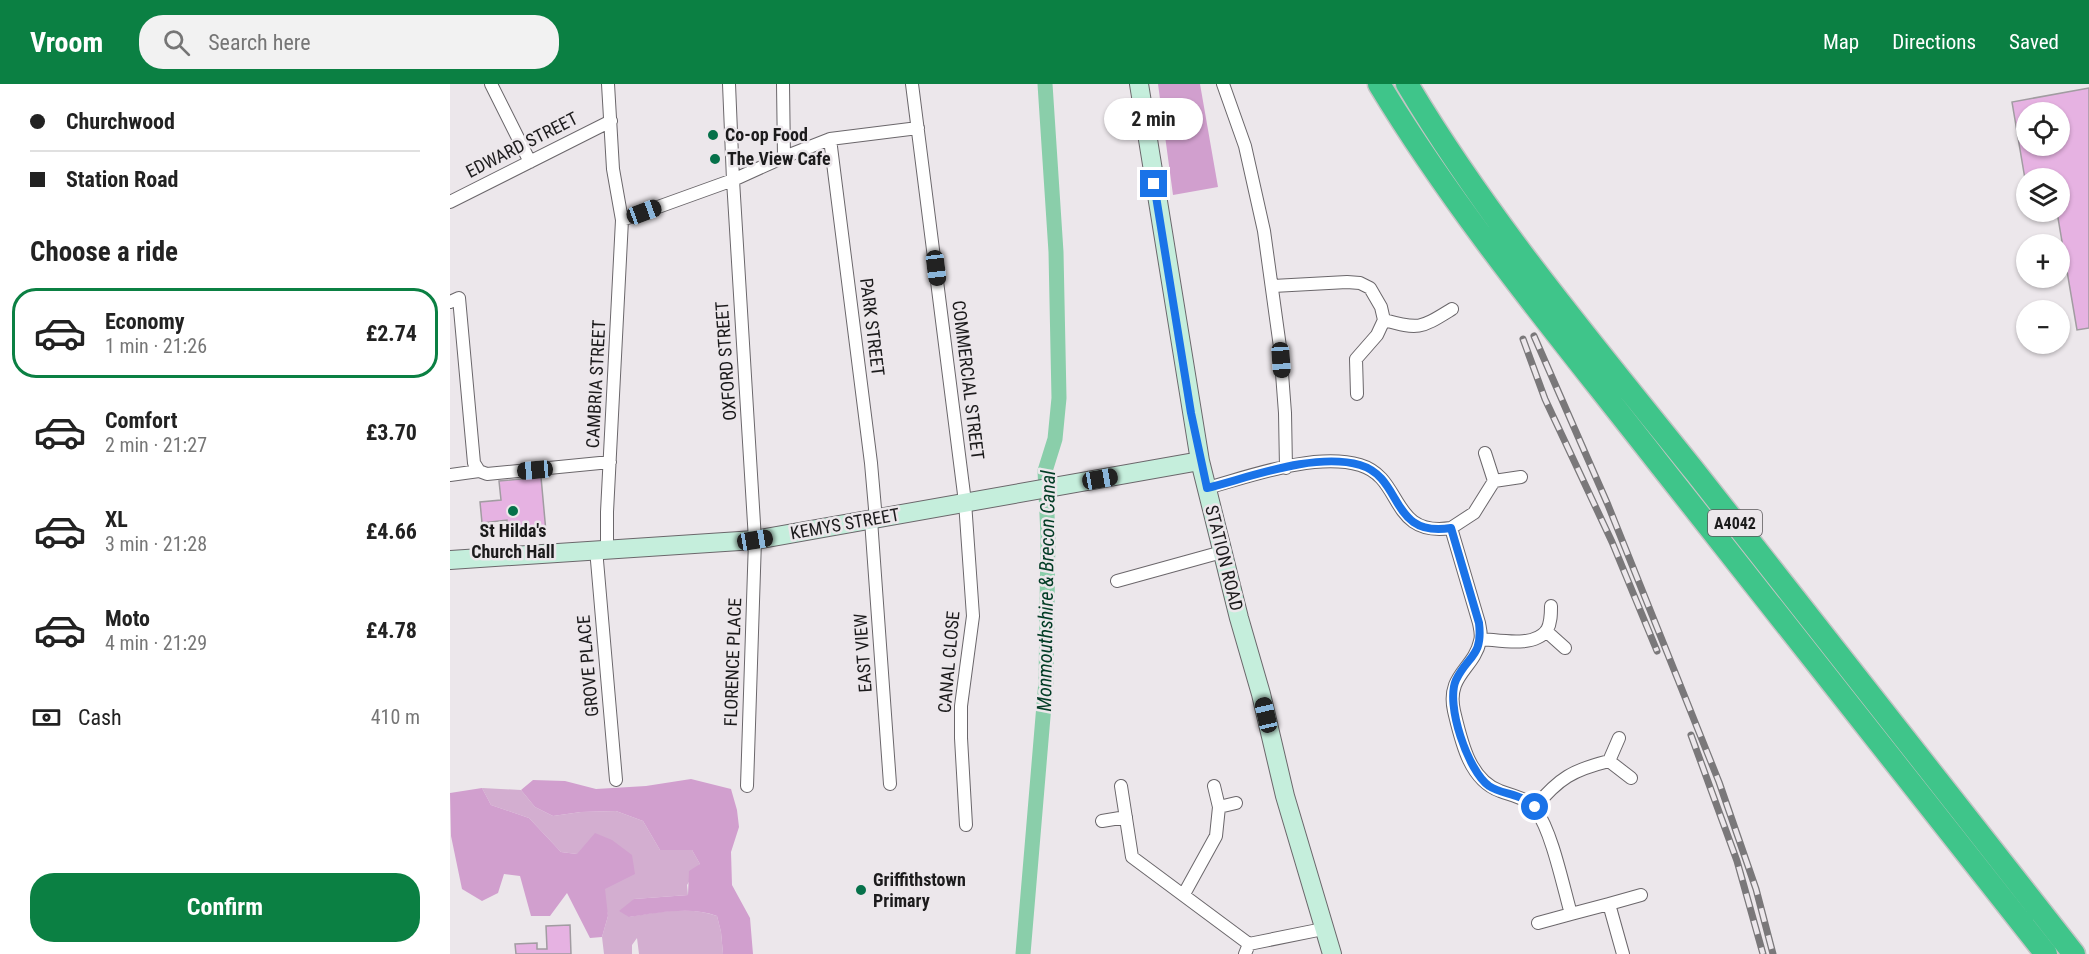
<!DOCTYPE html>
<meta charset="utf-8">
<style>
body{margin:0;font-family:"Roboto Condensed",sans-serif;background:#f2f2f2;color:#222;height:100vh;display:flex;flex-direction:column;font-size:22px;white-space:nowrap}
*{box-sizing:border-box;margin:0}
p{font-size:20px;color:#767676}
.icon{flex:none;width:33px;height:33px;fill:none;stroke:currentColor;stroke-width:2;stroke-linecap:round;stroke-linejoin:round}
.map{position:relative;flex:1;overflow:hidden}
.panel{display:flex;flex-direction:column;background:#fff;width:450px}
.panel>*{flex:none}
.guide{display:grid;align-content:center;height:132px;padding:0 30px;background:#fff}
.tools{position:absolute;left:1566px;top:18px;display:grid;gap:12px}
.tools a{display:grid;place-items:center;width:54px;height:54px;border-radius:50%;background:#fff;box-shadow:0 2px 4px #0004;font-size:30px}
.end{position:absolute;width:27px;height:27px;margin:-14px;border:8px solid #1a73e8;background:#fff;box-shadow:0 0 0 3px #fff}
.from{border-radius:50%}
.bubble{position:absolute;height:42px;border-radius:21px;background:#fff;box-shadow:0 2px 4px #0004;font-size:20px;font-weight:700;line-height:42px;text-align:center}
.car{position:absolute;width:18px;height:36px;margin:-18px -9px;border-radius:8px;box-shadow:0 0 4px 2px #0007;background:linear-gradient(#222 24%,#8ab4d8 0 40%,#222 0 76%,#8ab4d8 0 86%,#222 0)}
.guide b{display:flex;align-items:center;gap:21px;height:57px;font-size:22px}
.guide b+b{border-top:2px solid #e0e0e0}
.guide i{width:15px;height:15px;background:#222}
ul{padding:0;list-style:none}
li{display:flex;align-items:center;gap:18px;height:90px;margin:0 12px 9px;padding:0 18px;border:3px solid transparent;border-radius:24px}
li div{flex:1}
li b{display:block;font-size:22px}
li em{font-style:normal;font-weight:700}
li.active{border-color:#0b8043}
li>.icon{width:54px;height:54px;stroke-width:1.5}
h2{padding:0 30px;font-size:27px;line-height:72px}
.pay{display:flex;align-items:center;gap:15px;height:66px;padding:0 30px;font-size:22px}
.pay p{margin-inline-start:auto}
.button{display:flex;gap:12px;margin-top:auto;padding:12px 30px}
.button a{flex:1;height:69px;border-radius:24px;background:#0b8043;color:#fff;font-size:24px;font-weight:700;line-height:69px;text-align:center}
header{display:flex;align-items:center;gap:36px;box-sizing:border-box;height:84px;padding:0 30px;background:#0b8043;color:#fff}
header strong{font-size:28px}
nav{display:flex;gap:33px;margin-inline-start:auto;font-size:21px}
.search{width:420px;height:54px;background:#f2f2f2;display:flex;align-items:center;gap:15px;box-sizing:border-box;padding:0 21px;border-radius:24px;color:#767676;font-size:22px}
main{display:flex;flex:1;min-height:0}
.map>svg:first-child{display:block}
.green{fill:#d3aed0}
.forest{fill:#d19fce}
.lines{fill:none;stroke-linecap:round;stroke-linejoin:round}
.canal{stroke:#8aceaa;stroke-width:15}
.building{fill:#e6b2e2;stroke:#a19ca1;stroke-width:1.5;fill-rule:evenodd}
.street-casing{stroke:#6b676b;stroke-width:14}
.secondary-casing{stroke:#6b676b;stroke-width:20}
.highway-casing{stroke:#c4c4c4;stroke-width:25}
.street{stroke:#fff;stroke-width:12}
.secondary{stroke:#c5eedc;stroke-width:18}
.highway{stroke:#3fc58a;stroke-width:22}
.rail-casing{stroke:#7a787a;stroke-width:7}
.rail{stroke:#ece7eb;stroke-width:4.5;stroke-dasharray:14;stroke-linecap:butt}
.route{stroke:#1a73e8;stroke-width:8}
.poi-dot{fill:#06714a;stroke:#ece7eb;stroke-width:2}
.labels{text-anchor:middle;stroke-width:5;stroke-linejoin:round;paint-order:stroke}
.shield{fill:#ece7eb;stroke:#5a585a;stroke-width:1.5}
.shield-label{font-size:16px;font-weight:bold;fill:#1c1b1c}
.poi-label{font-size:18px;font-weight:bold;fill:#1c1b1c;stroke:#ece7eb;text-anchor:start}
.street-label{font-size:18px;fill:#1c1b1c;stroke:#ece7eb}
.water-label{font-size:20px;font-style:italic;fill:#023c25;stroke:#ece7eb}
</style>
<header>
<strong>Vroom</strong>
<div class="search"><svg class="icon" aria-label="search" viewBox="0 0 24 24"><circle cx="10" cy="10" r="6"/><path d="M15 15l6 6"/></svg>Search here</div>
<nav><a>Map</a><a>Directions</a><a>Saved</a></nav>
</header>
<main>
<section class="panel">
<div class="guide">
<b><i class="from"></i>Churchwood</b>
<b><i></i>Station Road</b>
</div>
<h2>Choose a ride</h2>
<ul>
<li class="active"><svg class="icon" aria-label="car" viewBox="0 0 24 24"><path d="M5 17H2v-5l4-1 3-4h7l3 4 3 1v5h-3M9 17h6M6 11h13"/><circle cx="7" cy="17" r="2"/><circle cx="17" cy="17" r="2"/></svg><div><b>Economy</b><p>1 min · 21:26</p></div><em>£2.74</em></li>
<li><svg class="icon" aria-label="car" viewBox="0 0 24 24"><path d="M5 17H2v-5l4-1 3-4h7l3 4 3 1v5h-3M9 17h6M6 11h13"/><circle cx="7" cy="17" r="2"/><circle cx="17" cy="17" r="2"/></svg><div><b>Comfort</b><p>2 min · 21:27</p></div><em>£3.70</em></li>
<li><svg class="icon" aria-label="car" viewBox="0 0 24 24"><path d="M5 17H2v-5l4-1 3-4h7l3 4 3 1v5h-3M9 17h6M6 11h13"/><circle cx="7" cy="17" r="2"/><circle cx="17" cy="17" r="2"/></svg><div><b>XL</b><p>3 min · 21:28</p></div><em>£4.66</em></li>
<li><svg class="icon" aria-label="car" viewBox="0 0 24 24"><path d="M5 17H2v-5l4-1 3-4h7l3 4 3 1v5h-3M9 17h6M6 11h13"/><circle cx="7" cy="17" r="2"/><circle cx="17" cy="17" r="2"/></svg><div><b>Moto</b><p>4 min · 21:29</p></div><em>£4.78</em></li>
</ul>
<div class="pay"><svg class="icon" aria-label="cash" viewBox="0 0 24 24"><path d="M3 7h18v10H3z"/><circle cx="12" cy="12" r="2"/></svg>Cash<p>410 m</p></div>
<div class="button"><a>Confirm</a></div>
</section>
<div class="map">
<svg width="1639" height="870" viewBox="0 0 1639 870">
<rect width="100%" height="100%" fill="#ece7eb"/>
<path class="green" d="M32,704L71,706L85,723L103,732L131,728L166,727L193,737L210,766H242L250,780L237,801L238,811L184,815L179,833C208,828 239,822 267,832L271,848L273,870H189L187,854L182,861V870H154L152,853L158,832L154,814L155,805L127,770L111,768L79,734L41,721Z"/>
<path class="forest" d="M708,0H750L768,103L723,111Z
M241,695L281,705L287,726L289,743L281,768L282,801L300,834L303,870H273L271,848L267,832C240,822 208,829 179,833L169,827L184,815L238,811L239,787L250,780L242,766H210L193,737L166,727L131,728L103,732L85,723L71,706L83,696L115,697L146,705L196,702Z
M32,704L41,721L79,734L111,768L127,770L145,749L162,756L182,771L185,790L155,805L158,832L152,853L140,854L117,809L100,832H81L70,792L54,790L48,809L32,817L12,805L1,752L0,709Z"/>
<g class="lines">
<path class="canal" d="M573,870L596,597L598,452L595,387L605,355L609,314L606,168L595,0"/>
</g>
<path class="building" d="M1639,4V244L1627,246L1607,128H1610V94H1601V91L1575,95L1562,18ZM1576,28H1610V62H1576Z
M91,393L96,448L58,451L57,436L32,439L30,418L51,416L49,397Z
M120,841L121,870H66L65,860L87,859V865H97L96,842Z"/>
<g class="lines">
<g class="street-casing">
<path id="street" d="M41,0L80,78
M279,0L283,96L305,456L297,702
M333,0L334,73
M462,0L515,418L523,532L511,622V654L516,741
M773,0L795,62L814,147L830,263L835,329L836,384
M380,55L421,379L426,436
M0,118L161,37
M172,136L283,96L334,73L380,55L468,44
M823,202L897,198L910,199L920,204L931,223L934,236L927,251L906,275L907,310
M0,218L9,214L24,379L29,387L37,390L160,378
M934,236C970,246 971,244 1002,225
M0,391L29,387
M1044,397L1071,393
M757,404C801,392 865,368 910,381C954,394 939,453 1001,444L1029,539C1030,545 1032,551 1030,557C1024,585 996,591 1004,627C1011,656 1019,696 1050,707C1063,712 1078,714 1086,726C1102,748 1113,802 1121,830L1159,820L1173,870
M421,436L440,700
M1001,444L1024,429L1044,397L1035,369
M146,465L166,696
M157,465V428L172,136L163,85L158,0
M667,497L772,468
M1096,547L1115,564
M1031,555C1050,556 1084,564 1097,546C1101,539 1101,530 1101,522
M1169,654L1159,677L1181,694
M671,702L682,773L799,860
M769,723L786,719
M1085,723C1109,694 1123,686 1159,677
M652,737L676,733
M734,810L766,752L769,723L764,702
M1159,820L1191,811
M1088,839L1121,830
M795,870L799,860L873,845"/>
</g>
<g class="secondary-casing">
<path id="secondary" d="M689,0L750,377L789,534L811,610L835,712L882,870
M0,476L305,456L750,377"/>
</g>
<g class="highway-casing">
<path id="highway" d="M929,0C1010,134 1111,254 1207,377C1337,541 1466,706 1596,870
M957,0C1039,138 1146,264 1246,389C1373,549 1498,710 1624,870"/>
</g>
<use href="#street" class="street"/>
<use href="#secondary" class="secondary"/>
<use href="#highway" class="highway"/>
<g class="rail-casing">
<path id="rail" d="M1084,252L1158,421L1269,698L1306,805L1323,870
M1073,255L1095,315L1162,458L1207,567
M1241,651L1287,777L1313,870"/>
</g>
<use href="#rail" class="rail"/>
</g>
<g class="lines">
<path class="route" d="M704,100L741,329L757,404C801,393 865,368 910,381C954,394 939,454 1001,444L1029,539C1033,573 1018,571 1006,596C995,620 1018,687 1039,702C1048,708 1059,709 1069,713C1075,715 1080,720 1085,723"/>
</g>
<g class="poi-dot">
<circle cx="263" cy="51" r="6"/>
<circle cx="265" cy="75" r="6"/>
<circle cx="63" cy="427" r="6"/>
<circle cx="411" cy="806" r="6"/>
</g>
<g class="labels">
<rect class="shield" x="1258" y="426" width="54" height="26" rx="4.5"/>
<g class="shield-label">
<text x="1285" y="445">A4042</text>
</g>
<g class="poi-label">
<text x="275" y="57">Co-op Food</text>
<text x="277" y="81">The View Cafe</text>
<text x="63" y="453" text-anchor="middle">St Hilda's<tspan x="63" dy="21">Church Hall</tspan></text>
<text x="423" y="802">Griffithstown<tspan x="423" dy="21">Primary</tspan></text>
</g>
<g class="street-label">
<text transform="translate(72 61) rotate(-27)" y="6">EDWARD STREET</text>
<text transform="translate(422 243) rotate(83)" y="6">PARK STREET</text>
<text transform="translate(276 277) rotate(-94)" y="6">OXFORD STREET</text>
<text transform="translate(518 296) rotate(83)" y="6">COMMERCIAL STREET</text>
<text transform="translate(146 300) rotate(-87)" y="6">CAMBRIA STREET</text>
<text transform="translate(395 440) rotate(-10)" y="6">KEMYS STREET</text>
<text transform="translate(774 474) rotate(76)" y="6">STATION ROAD</text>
<text transform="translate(413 569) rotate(-94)" y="6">EAST VIEW</text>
<text transform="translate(283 578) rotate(-88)" y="6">FLORENCE PLACE</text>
<text transform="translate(499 578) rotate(-85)" y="6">CANAL CLOSE</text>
<text transform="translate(138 582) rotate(-95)" y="6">GROVE PLACE</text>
</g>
<g class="water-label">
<text transform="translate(596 507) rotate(-89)" y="7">Monmouthshire &amp; Brecon Canal</text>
</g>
</g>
</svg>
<div class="tools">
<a><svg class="icon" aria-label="locate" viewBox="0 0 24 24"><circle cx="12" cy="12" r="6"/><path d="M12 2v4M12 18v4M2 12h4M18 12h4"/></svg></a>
<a><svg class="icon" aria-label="layers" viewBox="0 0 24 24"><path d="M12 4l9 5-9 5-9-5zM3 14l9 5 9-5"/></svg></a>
<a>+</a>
<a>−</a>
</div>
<i class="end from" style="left:1085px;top:723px"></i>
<i class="end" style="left:704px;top:100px"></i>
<div class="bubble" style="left:654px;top:14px;width:99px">2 min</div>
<i class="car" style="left:194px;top:128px;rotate:70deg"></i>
<i class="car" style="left:486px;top:184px;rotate:173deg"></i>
<i class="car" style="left:831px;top:276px;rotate:176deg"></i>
<i class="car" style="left:85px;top:386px;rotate:265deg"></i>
<i class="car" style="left:650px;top:395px;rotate:80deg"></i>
<i class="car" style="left:305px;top:456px;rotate:81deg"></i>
<i class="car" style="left:816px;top:631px;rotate:347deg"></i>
</div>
</main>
